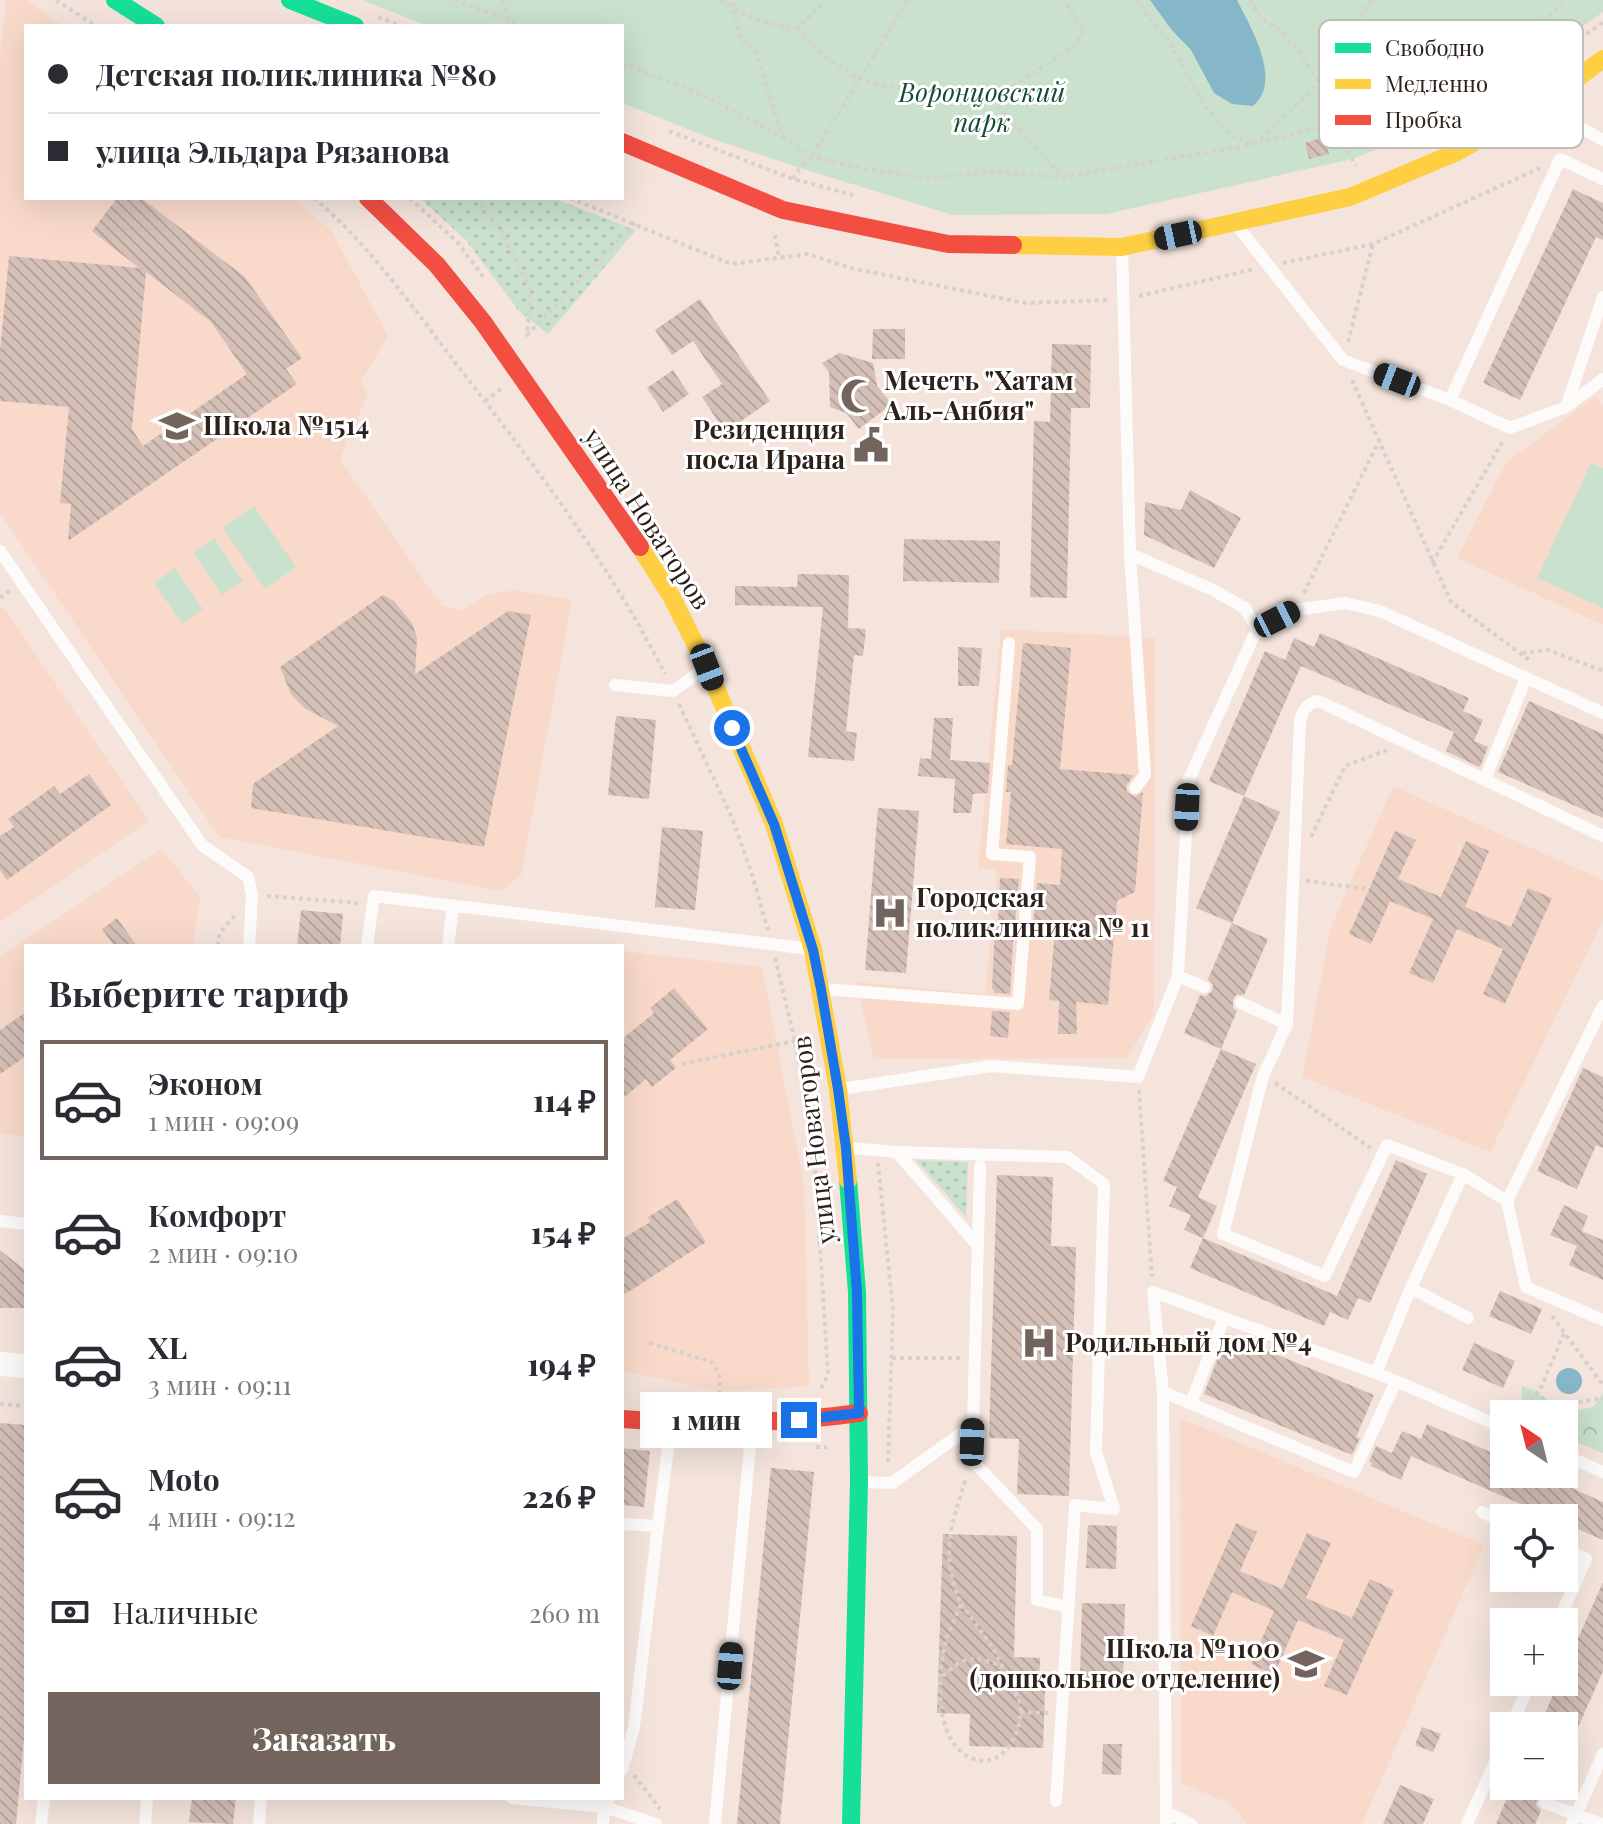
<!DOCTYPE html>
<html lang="ru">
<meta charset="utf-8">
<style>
body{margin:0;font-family:"Playfair Display",serif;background:#f7f7f7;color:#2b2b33;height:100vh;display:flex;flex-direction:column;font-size:30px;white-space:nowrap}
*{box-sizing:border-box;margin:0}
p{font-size:26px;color:#7c7c81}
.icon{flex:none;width:44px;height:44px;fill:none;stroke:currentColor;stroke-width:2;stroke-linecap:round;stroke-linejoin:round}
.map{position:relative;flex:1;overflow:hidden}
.drawer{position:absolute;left:24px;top:944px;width:600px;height:856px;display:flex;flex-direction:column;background:#fff;border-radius:0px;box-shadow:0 8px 32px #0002}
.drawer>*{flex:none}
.guide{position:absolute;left:24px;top:24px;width:600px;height:176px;border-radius:0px;box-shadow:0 8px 32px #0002;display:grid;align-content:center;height:176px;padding:0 24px;background:#fff}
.needle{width:52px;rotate:325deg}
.controls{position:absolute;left:1490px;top:1400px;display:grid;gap:16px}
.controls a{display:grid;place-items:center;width:88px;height:88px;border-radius:0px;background:#fff;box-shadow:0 8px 32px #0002;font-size:40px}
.end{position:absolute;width:36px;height:36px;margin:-18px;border:10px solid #1a73e8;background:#fff;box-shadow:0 0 0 4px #fff}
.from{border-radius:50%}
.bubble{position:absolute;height:56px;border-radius:0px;background:#fff;box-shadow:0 8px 32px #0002;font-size:26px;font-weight:800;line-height:56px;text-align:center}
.car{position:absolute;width:24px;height:48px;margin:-24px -12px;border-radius:10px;box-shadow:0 0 6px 2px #0007;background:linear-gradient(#222 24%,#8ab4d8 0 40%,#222 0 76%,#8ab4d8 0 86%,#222 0)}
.guide b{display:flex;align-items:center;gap:28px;height:76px;font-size:30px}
.guide b+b{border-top:2px solid #e1e1e2}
.guide i{width:20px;height:20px;background:#2b2b33}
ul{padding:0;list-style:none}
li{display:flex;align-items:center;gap:24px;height:120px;margin:0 16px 12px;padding:0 8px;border:4px solid transparent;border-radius:0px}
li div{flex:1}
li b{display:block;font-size:30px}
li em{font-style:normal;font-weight:800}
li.on{border-color:#73655e}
li>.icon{width:72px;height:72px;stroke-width:1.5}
h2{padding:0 24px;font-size:36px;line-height:96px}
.pay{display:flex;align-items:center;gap:20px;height:88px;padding:0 24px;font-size:30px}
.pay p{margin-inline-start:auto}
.button{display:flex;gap:16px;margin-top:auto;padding:16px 24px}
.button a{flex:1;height:92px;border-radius:0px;background:#73655e;color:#fff;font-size:32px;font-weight:800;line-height:92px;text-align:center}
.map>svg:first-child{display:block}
.built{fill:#f9daca}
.grass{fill:url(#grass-dots)}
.forest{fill:url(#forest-crowns)}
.park{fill:#c9e1cd}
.water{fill:#85b7c9}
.building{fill:url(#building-back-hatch);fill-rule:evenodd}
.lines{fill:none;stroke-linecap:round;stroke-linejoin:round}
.path{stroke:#d6d1ce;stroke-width:4;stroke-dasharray:4 4;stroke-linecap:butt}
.lane{stroke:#fdfbfa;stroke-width:12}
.street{stroke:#fdfbfa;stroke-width:24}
.fast{stroke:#16e098;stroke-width:18}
.slow{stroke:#ffcf43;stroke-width:18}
.jam{stroke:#f24e42;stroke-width:18}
.route{stroke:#1a73e8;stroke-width:10}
.labels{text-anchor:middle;stroke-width:6;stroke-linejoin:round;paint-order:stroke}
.park-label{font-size:26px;font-style:italic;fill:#144c35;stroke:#fff}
.poi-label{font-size:26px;font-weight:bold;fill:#2e211a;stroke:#fff;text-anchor:start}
.street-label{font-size:26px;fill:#2e211a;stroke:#fff}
.key{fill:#fff;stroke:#c0bcba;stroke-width:2}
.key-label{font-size:22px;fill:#2e211a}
</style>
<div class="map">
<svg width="1603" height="1824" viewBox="0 0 1603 1824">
<defs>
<pattern id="grass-dots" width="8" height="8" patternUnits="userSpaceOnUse" patternTransform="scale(2)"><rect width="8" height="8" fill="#c9e1cd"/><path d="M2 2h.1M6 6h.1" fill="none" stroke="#adc1af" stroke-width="1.8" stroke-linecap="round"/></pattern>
<pattern id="forest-crowns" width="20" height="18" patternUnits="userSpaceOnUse" patternTransform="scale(2)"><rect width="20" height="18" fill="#c9e1cd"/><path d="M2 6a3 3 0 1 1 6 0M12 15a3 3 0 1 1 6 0" fill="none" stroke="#adc1af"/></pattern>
<pattern id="building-back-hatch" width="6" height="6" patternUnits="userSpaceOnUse" patternTransform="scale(2)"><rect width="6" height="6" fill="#d4c0b7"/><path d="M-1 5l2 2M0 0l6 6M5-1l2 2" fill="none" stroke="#b6a59d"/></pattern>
</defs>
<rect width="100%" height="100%" fill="#f4e4dc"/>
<path class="built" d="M6,0H25L63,26H26V198H293L331,230L388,336L361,382L368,393L340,459L442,606L462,611L486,595L514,590L572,600L521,876L501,891L219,837L0,513V53Z
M1596,396L1603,406V625L1457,558L1506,463Z
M3,606L149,821L0,922V608Z
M1001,629L1155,638L1154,1013L1127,1058L874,1059L856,982L985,994L997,870L978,868Z
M1393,786L1603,880V920L1490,1152L1302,1077L1331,927Z
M161,849L200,897L193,946H26V1136L0,1134V957Z
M622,951L762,967L804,1184L809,1386L720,1391L622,1371Z
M1180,1418L1484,1545L1362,1824H1247L1231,1804L1181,1783Z"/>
<path class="grass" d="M420,198H553L636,230L548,334L519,311L466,240Z
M916,1160L968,1162L966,1217Z"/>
<path class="forest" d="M1522,1386C1551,1396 1557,1416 1593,1407L1603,1393V1453L1564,1437V1414H1532L1522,1400Z"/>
<path class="park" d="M362,0H1603V12L1442,125L1352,159L1106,214L953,215L800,168L710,138L622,103V26H428Z
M1591,463L1603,468V608L1537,578Z
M254,506L296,567L265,589L223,528Z
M214,538L243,581L222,595L193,553Z
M175,568L203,609L182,624L154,583Z"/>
<path class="water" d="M1150,0H1237C1251,28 1283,81 1253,106L1232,104L1214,93L1191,50L1171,29Z
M1556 1381a13 13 0 1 1 26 0a13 13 0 1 1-26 0Z"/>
<path class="building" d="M1324,137L1329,154L1309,159L1305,143Z
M1573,189L1603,203V240L1596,237L1520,400L1483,383Z
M117,198H141L245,277L302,358L286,369L297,384L68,541L71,504L60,503L69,407L0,401V352L9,256L139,268L92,231ZM146,272L211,322L247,374L143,446L132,429Z
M700,299L770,401L725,432L702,397L722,384L693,341L672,355L655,330Z
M873,329H905V359H872Z
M1052,344L1091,345L1090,408H1071L1067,598L1030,597L1034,421L1050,422Z
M839,353L873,363L877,386L892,404L859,429L846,413L830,407L829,372L822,363Z
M673,370L689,394L663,412L647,388Z
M1190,490L1241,518L1214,568L1144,535L1145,502L1181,510Z
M904,539L1000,541L999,583L903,581Z
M798,574L849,575L848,628L866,629L863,656L854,655L846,731L857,733L854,761L808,757L823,607L735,605V586L797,587Z
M383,595L394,601L412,623L417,638L415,674L508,611L531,615L484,847L251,808L253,784L338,726L304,708L291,694L280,667Z
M1320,633L1469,698L1463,711L1483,720L1474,741L1488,747L1481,765L1479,767L1446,751L1454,732L1301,666L1244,796L1209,781L1265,651L1285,660L1294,638L1314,647Z
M1023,643L1071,648L1060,769L1134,775L1126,786L1127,792L1135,797L1143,792L1135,892L1117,901L1108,1005L1076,1002L1077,1034H1058L1059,1001L1049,1000L1055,930L1033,928L1037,883L1060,885L1062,849L1006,844L1011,792H1006L1008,765H1012Z
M958,647L982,648L979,686H958Z
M1529,701L1603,734V818L1498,772Z
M616,716L656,720L649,799L608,795Z
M934,718H953L950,760L990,763L988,793L973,794L971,813H953L955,779L918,776L920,758L931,759Z
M89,774L111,805L7,880L0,870V836L14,827L8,819L54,786L60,794Z
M1244,796L1280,812L1232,923L1196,908Z
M878,808L919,811L906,973L865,970Z
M662,827L703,831L695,910L655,907Z
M1395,831L1416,840L1398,879L1441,897L1466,841L1489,851L1465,907L1511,927L1528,888L1552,898L1505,1004L1483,994L1503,949L1457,929L1433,983L1409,973L1433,919L1390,901L1371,944L1349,934Z
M1000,878L1019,879L1015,926H1014L1010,994L994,993V989H992L995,925H998Z
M301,910L343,914L340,946H297Z
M117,918L137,946H114L102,929Z
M1232,923L1268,939L1244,995H1236L1233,1000V1008L1237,1011L1221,1049L1184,1033L1200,995L1206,996L1212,991L1213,985L1208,979Z
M674,988L708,1029L670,1060L676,1068L652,1087L646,1079L622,1099V1039L654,1013L650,1008Z
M992,1011L1010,1012L1008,1038L990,1036Z
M26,1012V1056L0,1074V1030Z
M1221,1049L1256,1064L1198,1197L1217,1206L1203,1238L1184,1230L1191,1215L1169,1206L1177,1187L1163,1181Z
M1583,1068L1603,1077V1148L1596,1145L1577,1189L1537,1171Z
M1396,1160L1427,1174L1370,1303L1358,1298L1348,1320L1330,1312L1324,1326L1190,1268L1203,1238L1337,1296Z
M997,1175L1053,1177L1051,1246L1076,1247L1069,1496L1017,1494L1019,1439L989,1438Z
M677,1199L706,1242L622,1296V1239L650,1222L648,1217Z
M1564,1205L1588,1216L1582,1231L1603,1240V1280L1569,1265L1577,1246L1550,1235Z
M0,1250L26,1271L24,1308H0Z
M1500,1291L1542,1309L1531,1334L1489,1316Z
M1227,1334L1374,1395L1356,1437L1360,1438L1352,1455L1204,1394Z
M1474,1343L1515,1361L1503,1388L1462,1370Z
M0,1423L26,1425V1717L16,1824H0Z
M1427,1424L1504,1458V1474H1540L1603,1502V1540L1564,1523V1518H1553L1411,1456L1401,1480L1371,1466L1372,1463L1369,1462L1376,1446L1392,1453L1402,1431L1421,1439Z
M622,1448L650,1451L644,1507L622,1505Z
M771,1468L814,1472L780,1824H737Z
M1236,1523L1257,1532L1240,1571L1282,1589L1307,1533L1331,1543L1306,1598L1352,1618L1370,1579L1394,1590L1347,1695L1324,1686L1344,1640L1298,1620L1274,1675L1251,1664L1274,1611L1232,1592L1213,1636L1191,1626Z
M1088,1525L1117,1526L1116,1569L1086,1568Z
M943,1534L1017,1536L1014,1657L1040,1658L1039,1689H1045L1043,1748L969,1746L970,1714L937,1713Z
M1603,1582V1671L1564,1759V1726H1539L1559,1682H1564V1670Z
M1082,1603L1125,1604L1123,1680L1080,1678Z
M1422,1727L1441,1734L1433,1752L1415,1745Z
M1103,1744H1122L1121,1775L1102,1774Z
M1400,1785L1434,1799L1423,1824H1383Z
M1519,1786H1552L1548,1795L1543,1794L1537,1799L1536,1805L1541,1811L1535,1824H1496L1507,1798L1513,1799L1519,1794Z
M192,1798H236L233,1824L189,1822Z"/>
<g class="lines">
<path class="path" d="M56,0L96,26
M454,0L510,20
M502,0L510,20L525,26
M721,0C749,18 765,24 797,28L826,0
M1135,0L1168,40L1207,109L1231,136L1255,144L1319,83L1327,63L1372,0
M1250,0L1261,19L1277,28L1296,46L1319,83L1332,124L1356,166
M378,17L402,26
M797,28L827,58L859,79L883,86L992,99L1063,177L1255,144L1332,124L1489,64L1554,11L1564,0
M622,63L703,95L783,137L756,53L741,39L733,8L736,0
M1502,95L1603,22
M992,99L1074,47L1084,29L1063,0
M669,131L793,179L853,195
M783,137L812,156L864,169L926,178L991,172L1060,177
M793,179L800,168L812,156L908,0
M314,198C368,243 414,309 457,365C533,463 609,563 665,674
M410,198L458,243L485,279
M476,198L500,229L530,289L527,335L635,223
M570,198L731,264L808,254L850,268L1025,303L1110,300
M775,235L779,258
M1283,263L1373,244L1540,168
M1139,296L1255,269
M1348,342L1373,244
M1352,380L1451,602L1532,662
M485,401L501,389
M1432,563L1503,441
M1304,593L1379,441
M0,598L11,590
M1522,653L1548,650L1603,671
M679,704L732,818L752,874L768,930
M1311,837L1345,766L1387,750
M1306,881L1367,889
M267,896L358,903
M218,946L219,934L236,914
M775,958L795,1041L815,1165L828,1374L820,1391
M682,1064L795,1041
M1275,1083L1371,1148
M1139,1090L1152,1277
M878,1163L893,1310L888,1466
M1552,1316L1603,1385
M649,1343L712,1362L719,1373L720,1400
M892,1358H961
M0,1404L26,1406
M1519,1412L1540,1390L1564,1333
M1516,1414L1519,1412L1603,1398
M816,1447H827
M961,1604C972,1619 984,1634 993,1649C1000,1659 1004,1671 1010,1682C1013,1689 1019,1697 1020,1704C1024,1729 1004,1770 974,1759C934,1746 937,1676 945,1644C949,1630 956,1617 961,1604C940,1550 950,1531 966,1478
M943,1676C965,1655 976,1655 1003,1667
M1020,1712L1049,1713
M634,1775L660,1809"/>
<path class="lane" d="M1543,107L1603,140
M1238,227L1343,360L1450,400L1510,428L1566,407L1603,379
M1122,247L1130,554L1211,589L1245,608L1257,629L1296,610L1345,603L1380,611L1603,713
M1450,400L1560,159L1603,179
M1566,407L1603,297
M0,551L202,845L248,877L252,895L249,946
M1130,554L1145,775L1135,788
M615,685L673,691L705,668
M1485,779L1526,678
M367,946L374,896L810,949
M448,946L453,906
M1178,976L1189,779L1257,629
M824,989L1018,1004L1030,857L992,854L1009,643
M1241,1003L1287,1024L1263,1076L1223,1234L1325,1276L1387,1145L1463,1174L1507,1201L1526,1287L1603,1320
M1287,1024L1300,722C1302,710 1306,705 1317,701L1327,705L1603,836
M841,1089L991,1066L1138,1077L1178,976L1204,987
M849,1148L897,1152L978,1246
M897,1152L1067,1157L1104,1184L1096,1452L1114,1509L1075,1505L1056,1801
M1507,1201L1603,1006
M0,1221L26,1224
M1411,1288L1468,1318
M1396,1381L1504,1428
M1163,1392L1354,1472L1396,1381L1376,1373L1411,1288L1463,1174
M1191,1403L1224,1318
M973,1425L972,1460L1037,1529V1600L1068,1607
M1564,1455L1603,1472
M862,1482L892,1483L973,1425L980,1166
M1482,1512L1504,1522
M622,1524L658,1526L671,1426
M1558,1622L1586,1559L1564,1549
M1511,1726L1531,1682
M1504,1742L1487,1780L1511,1790
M622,1770L634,1727L658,1526
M512,1798L604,1807L603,1824
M609,1798L604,1807L656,1824
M1545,1803L1601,1824
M1167,1813L1191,1824
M41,1824L44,1798
M145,1824L147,1798
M259,1824L261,1798
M715,1824L752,1425
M1166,1824L1163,1392L1153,1292L1376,1373
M1467,1824L1487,1780
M1572,1824L1603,1754"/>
<path class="street" d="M0,1364L26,1366"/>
<path class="fast" d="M115,0L156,26
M290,0L355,26
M848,1180L857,1292L859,1482L851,1824"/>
<path class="slow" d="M1013,245L1122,247L1350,197L1457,152L1540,106L1603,59
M640,547L671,596L707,667L774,824L813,950L838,1089L848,1180"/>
<path class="jam" d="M622,142L783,210L948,244L1013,245
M368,198L437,265L483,322L640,547
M622,1419C702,1425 780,1424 859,1413"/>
</g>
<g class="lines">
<path class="route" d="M732,728L774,824L813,950L821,989L838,1089L846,1148L857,1292L859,1413L799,1420"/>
</g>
<defs>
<g id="mosque-bare" transform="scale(2.76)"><path d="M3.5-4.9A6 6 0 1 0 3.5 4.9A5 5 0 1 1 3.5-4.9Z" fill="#73655e" stroke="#fff" stroke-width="2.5" paint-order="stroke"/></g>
<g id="school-bare" transform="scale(2.76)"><path d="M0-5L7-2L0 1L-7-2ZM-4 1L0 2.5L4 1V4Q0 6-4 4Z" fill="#73655e" stroke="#fff" stroke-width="2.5" paint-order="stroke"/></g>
<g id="civic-bare" transform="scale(2.76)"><path d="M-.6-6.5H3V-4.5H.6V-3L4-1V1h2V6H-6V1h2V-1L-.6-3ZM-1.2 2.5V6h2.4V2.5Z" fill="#73655e" stroke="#fff" stroke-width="2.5" paint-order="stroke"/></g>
<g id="hospital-bare" transform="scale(2.76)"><path d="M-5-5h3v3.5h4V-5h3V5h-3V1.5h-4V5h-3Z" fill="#73655e" stroke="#fff" stroke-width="2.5" paint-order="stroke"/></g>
</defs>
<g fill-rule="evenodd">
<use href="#mosque-bare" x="858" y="396"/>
<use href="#school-bare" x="177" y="426"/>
<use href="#civic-bare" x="871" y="445"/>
<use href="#hospital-bare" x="890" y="913"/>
<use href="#hospital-bare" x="1039" y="1343"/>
<use href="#school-bare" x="1306" y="1664"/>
</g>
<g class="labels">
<g class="park-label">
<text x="982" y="102">Воронцовский<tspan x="982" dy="30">парк</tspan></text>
</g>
<g class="poi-label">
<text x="884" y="390">Мечеть "Хатам<tspan x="884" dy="30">Аль-Анбия"</tspan></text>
<text x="203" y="435">Школа №1514</text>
<text x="845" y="439" text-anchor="end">Резиденция<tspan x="845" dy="30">посла Ирана</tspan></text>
<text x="916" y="907">Городская<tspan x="916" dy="30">поликлиника № 11</tspan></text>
<text x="1065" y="1352">Родильный дом №4</text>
<text x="1280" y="1658" text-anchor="end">Школа №1100<tspan x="1280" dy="30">(дошкольное отделение)</tspan></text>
</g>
<g class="street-label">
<text transform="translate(647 519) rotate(57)" y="9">улица Новаторов</text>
<text transform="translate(814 1140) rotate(-97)" y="9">улица Новаторов</text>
</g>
</g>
<rect x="1319" y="20" width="264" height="128" rx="12" class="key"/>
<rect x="1335" y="43" width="36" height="10" fill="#16e098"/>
<rect x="1335" y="79" width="36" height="10" fill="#ffcf43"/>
<rect x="1335" y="115" width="36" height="10" fill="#f24e42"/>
<g class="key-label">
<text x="1385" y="56">Свободно</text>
<text x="1385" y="92">Медленно</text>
<text x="1385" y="128">Пробка</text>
</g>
</svg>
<div class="controls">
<a><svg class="needle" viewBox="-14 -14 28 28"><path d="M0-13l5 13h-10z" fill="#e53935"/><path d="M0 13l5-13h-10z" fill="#7c7c81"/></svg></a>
<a><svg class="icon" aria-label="locate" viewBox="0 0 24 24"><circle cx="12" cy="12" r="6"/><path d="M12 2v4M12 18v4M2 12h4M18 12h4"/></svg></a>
<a>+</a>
<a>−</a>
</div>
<i class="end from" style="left:732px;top:728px"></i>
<i class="end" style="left:799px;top:1420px"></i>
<div class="bubble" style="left:640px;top:1392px;width:132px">1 мин</div>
<i class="car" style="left:1178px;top:235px;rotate:258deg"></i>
<i class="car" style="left:1397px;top:380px;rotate:291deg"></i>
<i class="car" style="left:1277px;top:619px;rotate:63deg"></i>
<i class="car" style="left:707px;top:667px;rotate:159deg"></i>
<i class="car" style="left:1187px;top:807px;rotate:183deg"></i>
<i class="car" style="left:972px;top:1442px;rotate:2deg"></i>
<i class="car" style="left:730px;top:1666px;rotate:5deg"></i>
<div class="guide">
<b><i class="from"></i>Детская поликлиника №80</b>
<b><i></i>улица Эльдара Рязанова</b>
</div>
<section class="drawer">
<h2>Выберите тариф</h2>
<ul>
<li class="on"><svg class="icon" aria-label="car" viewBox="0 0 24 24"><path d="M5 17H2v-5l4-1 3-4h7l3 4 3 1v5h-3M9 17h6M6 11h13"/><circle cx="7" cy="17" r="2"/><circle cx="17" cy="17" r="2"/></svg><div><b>Эконом</b><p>1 мин · 09:09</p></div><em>114 ₽</em></li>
<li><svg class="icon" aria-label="car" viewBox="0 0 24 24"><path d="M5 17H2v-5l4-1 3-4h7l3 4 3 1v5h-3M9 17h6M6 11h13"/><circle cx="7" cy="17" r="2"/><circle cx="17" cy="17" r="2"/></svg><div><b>Комфорт</b><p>2 мин · 09:10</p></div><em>154 ₽</em></li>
<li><svg class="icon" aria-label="car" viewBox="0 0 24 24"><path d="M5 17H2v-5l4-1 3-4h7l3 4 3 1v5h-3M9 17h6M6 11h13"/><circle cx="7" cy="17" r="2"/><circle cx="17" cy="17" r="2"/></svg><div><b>XL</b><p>3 мин · 09:11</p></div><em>194 ₽</em></li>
<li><svg class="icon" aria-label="car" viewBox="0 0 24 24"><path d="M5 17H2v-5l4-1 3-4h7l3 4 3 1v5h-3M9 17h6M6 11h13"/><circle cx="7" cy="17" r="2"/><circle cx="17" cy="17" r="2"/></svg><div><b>Moto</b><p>4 мин · 09:12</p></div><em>226 ₽</em></li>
</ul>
<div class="pay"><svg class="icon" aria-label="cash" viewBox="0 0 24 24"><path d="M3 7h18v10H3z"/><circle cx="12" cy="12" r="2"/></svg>Наличные<p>260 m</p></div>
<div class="button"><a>Заказать</a></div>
</section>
</div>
